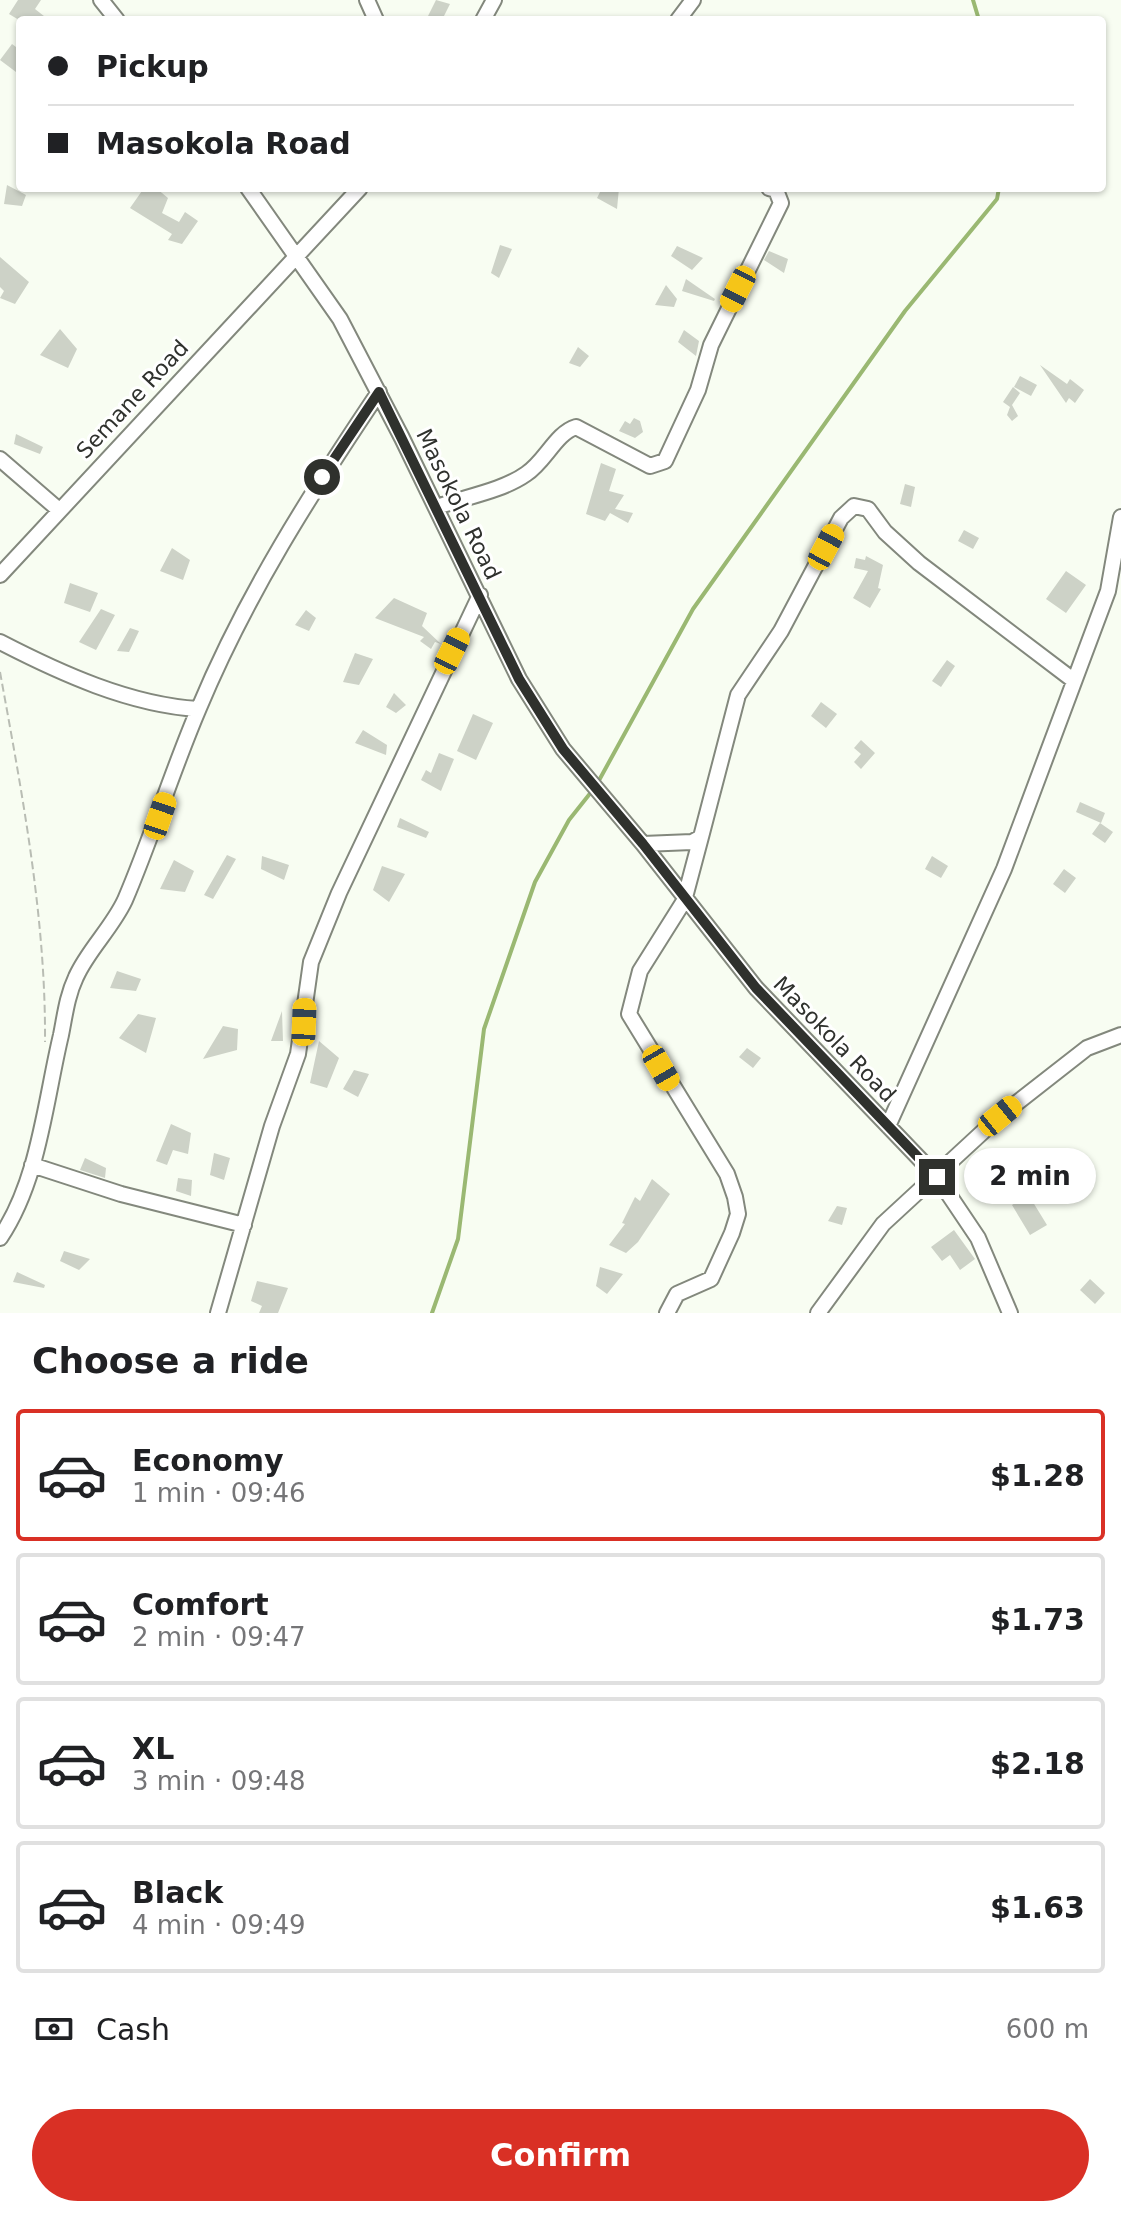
<!DOCTYPE html>
<meta charset="utf-8">
<style>
body{margin:0;font-family:"DejaVu Sans",sans-serif;background:#f2f2f2;color:#202124;height:100vh;display:flex;flex-direction:column;font-size:30px;white-space:nowrap}
*{box-sizing:border-box;margin:0}
p{font-size:26px;color:#757577}
.icon{flex:none;width:44px;height:44px;fill:none;stroke:currentColor;stroke-width:2;stroke-linecap:round;stroke-linejoin:round}
.map{position:relative;height:1313px;overflow:hidden}
.panel{display:flex;flex-direction:column;background:#fff;flex:1}
.panel>*{flex:none}
.guide{position:absolute;left:16px;top:16px;width:1090px;height:176px;border-radius:8px;box-shadow:0 2px 6px #0004;display:grid;align-content:center;height:176px;padding:0 32px;background:#fff}
.end{position:absolute;width:36px;height:36px;margin:-18px;border:10px solid #2f312d;background:#fff;box-shadow:0 0 0 4px #fff}
.from{border-radius:50%}
.bubble{position:absolute;height:56px;border-radius:28px;background:#fff;box-shadow:0 2px 6px #0004;font-size:26px;font-weight:800;line-height:56px;text-align:center}
.car{position:absolute;width:24px;height:48px;margin:-24px -12px;border-radius:10px;box-shadow:0 0 6px 2px #0007;background:linear-gradient(#f5c518 24%,#345 0 40%,#f5c518 0 76%,#345 0 86%,#f5c518 0)}
.guide b{display:flex;align-items:center;gap:28px;height:76px;font-size:30px}
.guide b+b{border-top:2px solid #e0e0e0}
.guide i{width:20px;height:20px;background:#202124}
ul{padding:0;list-style:none}
li{display:flex;align-items:center;gap:24px;height:132px;margin:0 16px 12px;padding:0 16px;border:4px solid #e0e0e0;border-radius:8px}
li div{flex:1}
li b{display:block;font-size:30px}
li em{font-style:normal;font-weight:800}
li.active{border-color:#d93025}
li>.icon{width:72px;height:72px;stroke-width:1.5}
h2{padding:0 32px;font-size:36px;line-height:96px}
.pay{display:flex;align-items:center;gap:20px;height:88px;padding:0 32px;font-size:30px}
.pay p{margin-inline-start:auto}
.button{display:flex;gap:16px;margin-top:auto;padding:16px 32px}
.button a{flex:1;height:92px;border-radius:48px;background:#d93025;color:#fff;font-size:32px;font-weight:800;line-height:92px;text-align:center}
.map>svg:first-child{display:block}
.lines{fill:none;stroke-linecap:round;stroke-linejoin:round}
.stream{stroke:#9ab872;stroke-width:4}
.building{fill:#cdd2c7}
.minor-casing{stroke:#83887d;stroke-width:18}
.path{stroke:#b9bdb4;stroke-width:2;stroke-dasharray:8 4;stroke-linecap:butt}
.minor{stroke:#fff;stroke-width:14}
.route{stroke:#2f312d;stroke-width:10}
.labels{text-anchor:middle;stroke-width:6;stroke-linejoin:round;paint-order:stroke}
.street-label{font-size:22px;fill:#2f312d;stroke:#fff}
</style>
<div class="map">
<svg width="1121" height="1313" viewBox="0 0 1121 1313">
<rect width="100%" height="100%" fill="#f8fdf2"/>
<g class="lines">
<path class="stream" d="M973,0L979,20
M597,784L693,609L905,311L997,199L999,188
M432,1313L458,1239L484,1029L535,882L569,820L592,791"/>
</g>
<path class="building" d="M18,0H41L35,9L49,20H19L9,14Z
M436,0L450,4L442,20H426Z
M12,44L20,50V75L0,60Z
M7,185L26,195L22,206L4,204Z
M144,188H156L168,198L162,213L179,222L185,212L198,221L182,244L168,240L172,234L130,208Z
M602,188H619L617,209L597,198Z
M500,245L512,249L499,278L491,273Z
M677,246L703,258L692,270L671,256Z
M769,251L788,259L784,273L764,260Z
M0,257L29,282L15,304L0,298L4,291L0,287Z
M686,279L715,299L714,301L682,291Z
M666,285L677,299L674,307L655,305Z
M60,329L77,349L68,368L40,355Z
M684,330L699,341L696,356L678,342Z
M578,347L589,356L580,367L569,363Z
M1040,365L1067,384L1070,379L1084,390L1075,403L1069,398L1066,403Z
M1020,376L1037,385L1031,396L1014,387Z
M1013,387L1020,393L1012,405L1018,416L1012,421L1007,415L1010,407L1003,402Z
M634,418L640,421L643,432L635,438L619,431L625,421L630,424Z
M16,434L43,447L40,454L14,444Z
M601,463L616,469L609,491L624,495L615,509L633,513L628,523L610,513L605,521L586,514Z
M905,484L915,487L911,507L900,504Z
M964,530L979,538L973,549L958,541Z
M172,548L190,560L183,580L160,571Z
M866,556L883,565L878,588L881,589L870,608L853,598L868,571L854,568L856,558L865,560Z
M1066,571L1086,585L1066,613L1046,599Z
M70,583L98,593L90,612L64,603Z
M394,598L427,613L422,626L441,644L435,642L431,649L420,641L424,637L375,618Z
M101,609L115,615L96,650L79,642Z
M306,610L316,618L309,631L295,625Z
M130,628L139,631L129,652L117,651Z
M355,653L373,659L359,685L343,682Z
M947,660L955,666L941,687L932,681Z
M394,693L406,705L396,713L386,707Z
M821,702L837,714L826,728L811,716Z
M473,714L493,723L476,760L457,751Z
M363,730L387,745L386,755L355,743Z
M861,740L875,753L861,769L854,762L861,754L854,748Z
M439,753L454,759L441,791L421,780L426,770L431,773Z
M1080,802L1105,813L1101,823L1076,812Z
M400,818L429,832L426,838L397,827Z
M1100,823L1113,832L1105,843L1092,834Z
M227,855L236,859L213,899L204,895Z
M262,856L289,865L284,880L261,869Z
M932,856L948,866L941,878L925,869Z
M174,860L194,871L185,892L160,889Z
M382,866L405,874L389,902L373,890Z
M1064,869L1076,878L1065,893L1053,884Z
M117,971L141,979L136,991L110,988Z
M282,1011L283,1041H271Z
M138,1014L156,1018L146,1053L119,1038Z
M223,1026L238,1029L237,1050L203,1059Z
M319,1041L339,1058L327,1088L310,1083Z
M747,1048L761,1058L753,1068L739,1057Z
M354,1070L369,1074L358,1097L343,1089Z
M171,1124L191,1133L188,1154L173,1150L167,1165L156,1161Z
M214,1153L230,1158L224,1180L210,1175Z
M85,1158L106,1168L105,1178L80,1170Z
M1018,1164L1029,1175L1033,1170L1046,1181L1038,1191L1025,1180L1027,1178L1011,1171V1166Z
M178,1178L192,1180L191,1196L176,1191Z
M652,1179L670,1194L638,1242L626,1253L609,1245L625,1224L622,1223L635,1197L640,1201Z
M1028,1194L1047,1225L1030,1235L1012,1205Z
M837,1206L847,1208L842,1225L828,1221Z
M954,1230L975,1259L960,1270L950,1255L942,1261L931,1247Z
M64,1251L90,1259L79,1270L60,1261Z
M600,1267L623,1274L607,1294L596,1286Z
M17,1272L45,1285L44,1288L13,1282Z
M1090,1279L1105,1293L1095,1304L1080,1290Z
M257,1281L288,1288L278,1313H259L262,1306L251,1301Z"/>
<g class="lines">
<g class="minor-casing">
<path id="minor" d="M101,0L117,20
M367,0L376,20
M483,20L494,0
M678,20L693,0
M248,188L340,319L402,438L519,679L563,749L643,844L756,988L937,1177L978,1238L1010,1313
M0,459L59,510
M437,507C465,497 502,491 526,474C545,462 556,433 576,427L650,466L665,461L698,390L711,345L781,203L776,190L769,188
M0,575L360,188
M0,642C60,673 130,705 198,709
M643,844L692,842L701,837L738,695L781,631L841,518L854,506L868,509L885,532L919,563L1073,680
M888,1126L1004,869L1108,591L1121,517
M32,1165L121,1194L244,1225
M0,1238C39,1180 45,1102 61,1035C65,1015 67,996 76,977C88,950 112,928 125,900C152,837 172,771 199,708C246,595 311,493 379,392
M218,1313L272,1126L298,1054L311,962L339,893L480,595
M667,1313L677,1294L711,1279L732,1233L738,1214L735,1197L727,1174L629,1014L640,971L684,901L701,837
M818,1313L883,1224L1000,1116L1087,1048L1121,1035"/>
</g>
<path class="path" d="M0,672C22,793 46,918 45,1042"/>
<use href="#minor" class="minor"/>
</g>
<g class="lines">
<path class="route" d="M322,477L379,392L519,679L563,749L643,844L756,988L937,1177"/>
</g>
<g class="labels">
<g class="street-label">
<text transform="translate(132 399) rotate(-47)" y="8">Semane Road</text>
<text transform="translate(459 504) rotate(64)" y="8">Masokola Road</text>
<text transform="translate(835 1039) rotate(46)" y="8">Masokola Road</text>
</g>
</g>
</svg>
<i class="end from" style="left:322px;top:477px"></i>
<i class="end" style="left:937px;top:1177px"></i>
<div class="bubble" style="left:964px;top:1148px;width:132px">2 min</div>
<i class="car" style="left:738px;top:289px;rotate:207deg"></i>
<i class="car" style="left:826px;top:547px;rotate:28deg"></i>
<i class="car" style="left:452px;top:651px;rotate:26deg"></i>
<i class="car" style="left:160px;top:816px;rotate:19deg"></i>
<i class="car" style="left:304px;top:1022px;rotate:2deg"></i>
<i class="car" style="left:661px;top:1068px;rotate:150deg"></i>
<i class="car" style="left:1000px;top:1116px;rotate:51deg"></i>
<div class="guide">
<b><i class="from"></i>Pickup</b>
<b><i></i>Masokola Road</b>
</div>
</div>
<section class="panel">
<h2>Choose a ride</h2>
<ul>
<li class="active"><svg class="icon" aria-label="car" viewBox="0 0 24 24"><path d="M5 17H2v-5l4-1 3-4h7l3 4 3 1v5h-3M9 17h6M6 11h13"/><circle cx="7" cy="17" r="2"/><circle cx="17" cy="17" r="2"/></svg><div><b>Economy</b><p>1 min · 09:46</p></div><em>$1.28</em></li>
<li><svg class="icon" aria-label="car" viewBox="0 0 24 24"><path d="M5 17H2v-5l4-1 3-4h7l3 4 3 1v5h-3M9 17h6M6 11h13"/><circle cx="7" cy="17" r="2"/><circle cx="17" cy="17" r="2"/></svg><div><b>Comfort</b><p>2 min · 09:47</p></div><em>$1.73</em></li>
<li><svg class="icon" aria-label="car" viewBox="0 0 24 24"><path d="M5 17H2v-5l4-1 3-4h7l3 4 3 1v5h-3M9 17h6M6 11h13"/><circle cx="7" cy="17" r="2"/><circle cx="17" cy="17" r="2"/></svg><div><b>XL</b><p>3 min · 09:48</p></div><em>$2.18</em></li>
<li><svg class="icon" aria-label="car" viewBox="0 0 24 24"><path d="M5 17H2v-5l4-1 3-4h7l3 4 3 1v5h-3M9 17h6M6 11h13"/><circle cx="7" cy="17" r="2"/><circle cx="17" cy="17" r="2"/></svg><div><b>Black</b><p>4 min · 09:49</p></div><em>$1.63</em></li>
</ul>
<div class="pay"><svg class="icon" aria-label="cash" viewBox="0 0 24 24"><path d="M3 7h18v10H3z"/><circle cx="12" cy="12" r="2"/></svg>Cash<p>600 m</p></div>
<div class="button"><a>Confirm</a></div>
</section>
